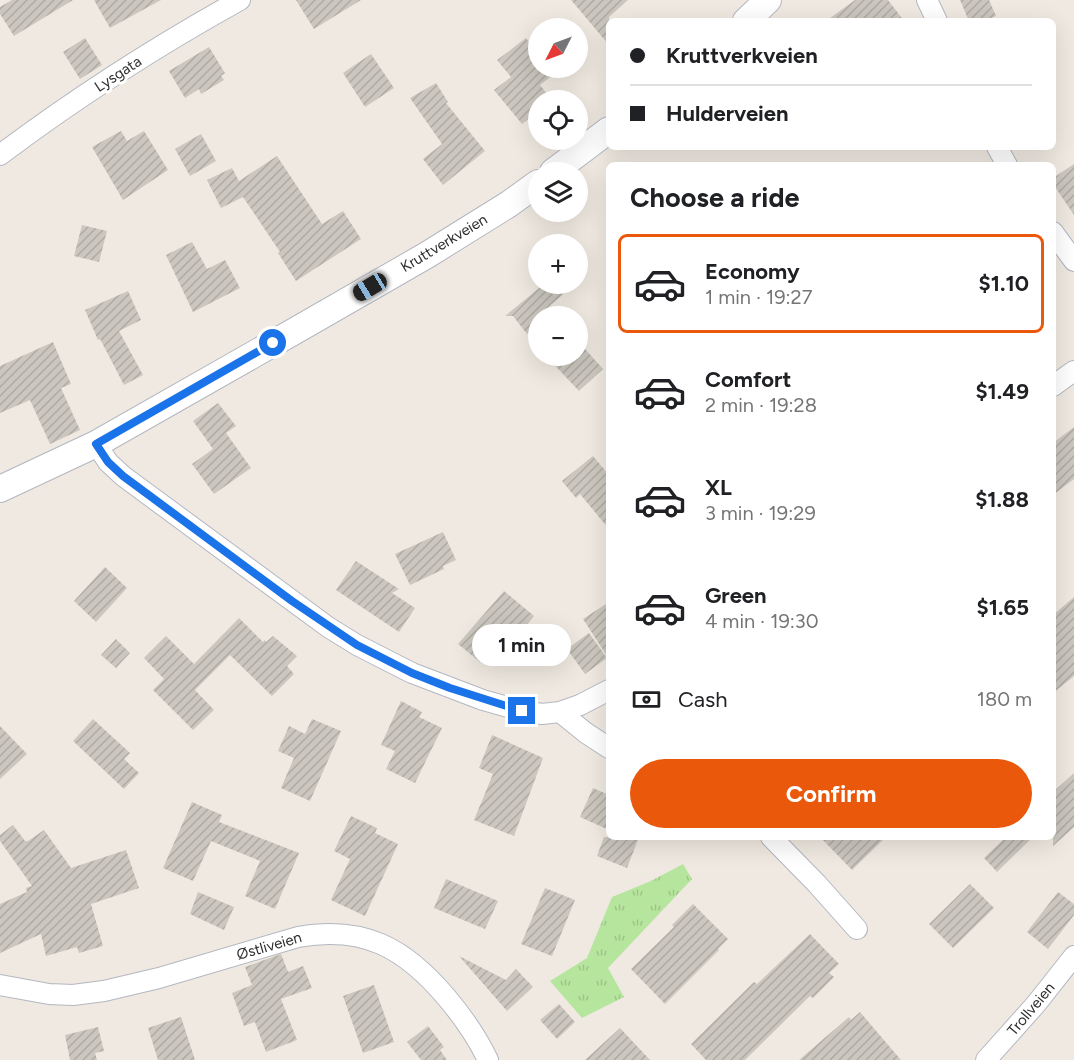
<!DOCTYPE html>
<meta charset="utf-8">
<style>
body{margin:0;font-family:Figtree,sans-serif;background:#f6f6f6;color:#202124;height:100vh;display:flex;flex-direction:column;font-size:22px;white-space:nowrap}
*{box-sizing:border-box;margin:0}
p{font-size:20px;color:#757577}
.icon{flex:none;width:33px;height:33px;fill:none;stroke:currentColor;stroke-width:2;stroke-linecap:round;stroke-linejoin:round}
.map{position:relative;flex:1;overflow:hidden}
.details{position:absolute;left:606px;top:162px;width:450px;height:678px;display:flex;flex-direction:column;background:#fff;border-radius:9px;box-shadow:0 6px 24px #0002}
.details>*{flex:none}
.guide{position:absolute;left:606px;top:18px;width:450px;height:132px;border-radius:9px;box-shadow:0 6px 24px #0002;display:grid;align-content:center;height:132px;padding:0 24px;background:#fff}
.needle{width:39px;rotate:228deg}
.controls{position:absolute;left:528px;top:18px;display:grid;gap:12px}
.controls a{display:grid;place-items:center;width:60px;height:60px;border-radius:50%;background:#fff;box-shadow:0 6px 24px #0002;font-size:30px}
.end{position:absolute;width:27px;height:27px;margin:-14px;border:8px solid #1a73e8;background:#fff;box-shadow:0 0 0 3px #fff}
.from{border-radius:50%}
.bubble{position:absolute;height:42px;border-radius:21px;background:#fff;box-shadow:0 6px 24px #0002;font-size:20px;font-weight:700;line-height:42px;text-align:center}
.car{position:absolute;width:18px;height:36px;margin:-18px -9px;border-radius:8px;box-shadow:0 0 4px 2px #0007;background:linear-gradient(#222 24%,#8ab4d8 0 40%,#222 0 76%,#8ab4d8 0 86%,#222 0)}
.guide b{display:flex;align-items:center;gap:21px;height:57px;font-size:22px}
.guide b+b{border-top:2px solid #e0e0e0}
.guide i{width:15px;height:15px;background:#202124}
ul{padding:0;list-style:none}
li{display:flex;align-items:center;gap:18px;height:99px;margin:0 12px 9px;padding:0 12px;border:3px solid transparent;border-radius:9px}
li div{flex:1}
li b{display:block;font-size:22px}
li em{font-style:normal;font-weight:700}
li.on{border-color:#ea580c}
li>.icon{width:54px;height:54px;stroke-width:1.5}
h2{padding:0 24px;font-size:27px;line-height:72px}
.pay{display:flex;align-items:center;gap:15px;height:66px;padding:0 24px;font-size:22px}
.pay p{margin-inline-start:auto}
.primary-button{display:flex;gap:12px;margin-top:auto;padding:12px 24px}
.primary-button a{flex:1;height:69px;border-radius:36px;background:#ea580c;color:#fff;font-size:24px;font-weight:700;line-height:69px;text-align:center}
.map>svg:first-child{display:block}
.grass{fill:url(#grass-tufts)}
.building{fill:url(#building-hatch)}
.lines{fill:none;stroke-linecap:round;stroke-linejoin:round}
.minor-casing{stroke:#b4b7c1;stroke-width:22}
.tertiary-casing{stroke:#b4b7c1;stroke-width:28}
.minor{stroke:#fff;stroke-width:20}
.tertiary{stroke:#fff;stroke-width:26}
.route{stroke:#1a73e8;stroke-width:8}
.labels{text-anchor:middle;stroke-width:6;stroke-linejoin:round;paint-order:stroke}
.street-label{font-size:15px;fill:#2e2e2e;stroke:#fff}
</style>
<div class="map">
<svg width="1074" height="1060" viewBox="0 0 1074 1060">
<defs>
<pattern id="grass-tufts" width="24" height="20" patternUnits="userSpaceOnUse" patternTransform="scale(1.5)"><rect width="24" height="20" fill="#b6e59e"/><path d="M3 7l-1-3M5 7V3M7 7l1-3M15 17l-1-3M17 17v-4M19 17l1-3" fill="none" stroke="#9dc588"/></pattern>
<pattern id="building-hatch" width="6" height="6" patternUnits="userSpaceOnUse" patternTransform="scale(1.5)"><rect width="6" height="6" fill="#cbc7bf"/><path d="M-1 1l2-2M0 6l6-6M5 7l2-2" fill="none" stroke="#afaba4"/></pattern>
</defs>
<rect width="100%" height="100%" fill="#efe9e1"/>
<path class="grass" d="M683,864L692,879L608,968L624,997L582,1018L550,981L587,958L612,897L651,881Z"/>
<path class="building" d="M12,0H73L14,36L0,14V7Z
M94,0H161L110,28Z
M296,0H361L314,29Z
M571,0H628L609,17V45Z
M855,0H888L904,21H826Z
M960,0H989L996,16L984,21H969Z
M85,38L102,65L80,79L63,52Z
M526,38L538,54V68H562L540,85L548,95L538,100V112L522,124L494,90L511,77L497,60Z
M209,47L225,73L221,76L224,80L201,94L199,89L185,98L169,71Z
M371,54L394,88L365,107L343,73Z
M436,83L448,102L446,103L485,151L443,185L423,159L442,144L410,98Z
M121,131L127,141L144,131L168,170L123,200L92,147Z
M201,134L216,161L190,176L175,149Z
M277,156L322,224L343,211L361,239L296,281L278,253L280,252L243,197L221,208L207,180L232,168L239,181Z
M1074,164V215L1053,184V178Z
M82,225L107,231L99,262L74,256Z
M192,242L207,269L225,260L240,288L193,312L166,255Z
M544,284H575L538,316V324L527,334L513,316H505Z
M128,291L141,320L119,331L143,375L124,385L100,339L98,340L85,310Z
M578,341L603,369L579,391L546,356H578Z
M53,342L71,384L61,388L80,430L50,444L30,400L0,413V366Z
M218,403L236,426L226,433L251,468L214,494L192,464L213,449L193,421Z
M1074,427V479L1053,495V443Z
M593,456L609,475V529L580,494L576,498L562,481Z
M443,532L456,560L443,566L444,569L410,585L395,554Z
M356,561L399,589L392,593L415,608L399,632L336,590Z
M105,567L127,588L96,622L74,601Z
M504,591L534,616L498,660L489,652L480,662L458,644Z
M1074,597V676L1053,693V615Z
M609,602V659L583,619Z
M239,618L263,642L265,640L266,642L273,636L297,656L287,666L294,674L272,696L230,655L195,690L214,710L193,730L153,690L164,679L144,658L166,636L194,664Z
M589,633L607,658L585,674L567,649Z
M116,639L130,653L116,668L101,655Z
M401,701L422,712L419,717L442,728L415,783L386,769L395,751L381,745Z
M93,719L130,753L124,759L139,773L124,789L73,741Z
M312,719L341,731L310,801L281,788L294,758L278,751L289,726L305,734Z
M0,726L27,754L0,779Z
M492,735L543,758L514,836L474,820L493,774L479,768Z
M1074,773V827L1053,846V792Z
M593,788L609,795V830L580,817Z
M192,802L222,815L219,822L299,853L275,909L245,896L260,861L211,841L193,881L163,868Z
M351,816L377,828L375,833L398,844L365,916L331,900L350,859L334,851Z
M13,825L25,841H28L44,830L71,868L126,850L139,888L91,904L103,946L79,953L77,947L46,956L41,934L0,953V904L27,892L26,888L32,886L0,841V835Z
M604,837H639L627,868L597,856Z
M820,837H886L852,870Z
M1006,837H1033L997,872L984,858Z
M446,879L498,901L485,929L434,908Z
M970,884L994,908L953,948L929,924Z
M545,888L575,900L552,956L521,944Z
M198,892L234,907L224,930L190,914Z
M1058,892L1074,904V915L1048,949L1027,932Z
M693,904L728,939L718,949L719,950L665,1004L631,969L674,927L672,925Z
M810,934L839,964L829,973L834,977L813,998L810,996L745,1060H706L691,1044L754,982L757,984Z
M281,954L288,972L303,966L312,988L281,999L297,1040L266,1052L255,1022L244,1026L232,993L252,985L245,967Z
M459,956L506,980L516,969L533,987L507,1011Z
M374,985L394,1042L363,1053L343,996Z
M559,1004L575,1022L557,1039L540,1020Z
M860,1012L901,1060H799L849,1017L851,1020Z
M181,1017L195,1060H158L148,1028Z
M428,1026L444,1047L440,1050L447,1060H421L407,1042Z
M98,1027L104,1051L95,1053L97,1060H70L65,1035Z
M620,1028L650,1060H585Z"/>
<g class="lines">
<g class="minor-casing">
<path id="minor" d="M927,0L937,21
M997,147L1007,165
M0,155C76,98 157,46 240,0
M1053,232L1074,261
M1053,386L1074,371
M96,444L108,462L123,476L328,627L357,645L412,673L483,700L522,711L542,714L560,712L580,705L609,690
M560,712L586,733L609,748
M771,837L817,884L857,929
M0,985L49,994L73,995L104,991L159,978L298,937C364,925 405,948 447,998C463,1017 477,1037 488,1060
M986,1060L1036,1004L1074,956"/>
</g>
<g class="tertiary-casing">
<path id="tertiary" d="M746,21L768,0
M553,172L609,130
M0,489L96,444L293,332L427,255L509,204L538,183"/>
</g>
<use href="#minor" class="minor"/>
<use href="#tertiary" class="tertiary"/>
</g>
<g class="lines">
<path class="route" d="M273,343L96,444L108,462L123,476L292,601L357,645L412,673L450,688L522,711"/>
</g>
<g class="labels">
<g class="street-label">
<text transform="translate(118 74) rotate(-33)" y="5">Lysgata</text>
<text transform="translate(444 243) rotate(-31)" y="5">Kruttverkveien</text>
<text transform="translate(269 946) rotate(-16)" y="5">Østliveien</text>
<text transform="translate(1031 1009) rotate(-50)" y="5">Trollveien</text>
</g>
</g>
</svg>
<div class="controls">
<a><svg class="needle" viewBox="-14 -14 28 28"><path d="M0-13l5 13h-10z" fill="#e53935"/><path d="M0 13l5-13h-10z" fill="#757577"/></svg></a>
<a><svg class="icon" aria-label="locate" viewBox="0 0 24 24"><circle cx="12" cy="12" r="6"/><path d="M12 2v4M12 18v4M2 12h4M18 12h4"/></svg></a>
<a><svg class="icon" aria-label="layers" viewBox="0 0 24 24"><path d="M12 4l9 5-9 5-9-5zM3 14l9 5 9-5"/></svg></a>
<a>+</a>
<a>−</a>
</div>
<i class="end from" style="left:273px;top:343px"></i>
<i class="end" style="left:522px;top:711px"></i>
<div class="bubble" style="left:472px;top:624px;width:99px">1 min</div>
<i class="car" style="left:370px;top:287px;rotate:239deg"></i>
<div class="guide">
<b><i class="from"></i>Kruttverkveien</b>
<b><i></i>Hulderveien</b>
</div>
<section class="details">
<h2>Choose a ride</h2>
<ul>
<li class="on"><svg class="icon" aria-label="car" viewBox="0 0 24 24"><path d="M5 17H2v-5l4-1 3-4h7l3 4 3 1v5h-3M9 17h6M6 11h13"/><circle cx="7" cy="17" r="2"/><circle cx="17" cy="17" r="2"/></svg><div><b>Economy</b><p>1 min · 19:27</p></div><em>$1.10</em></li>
<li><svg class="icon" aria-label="car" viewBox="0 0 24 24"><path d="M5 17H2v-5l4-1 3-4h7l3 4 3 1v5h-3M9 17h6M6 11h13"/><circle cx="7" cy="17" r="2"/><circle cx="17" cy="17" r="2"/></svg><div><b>Comfort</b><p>2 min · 19:28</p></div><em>$1.49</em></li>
<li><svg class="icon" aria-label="car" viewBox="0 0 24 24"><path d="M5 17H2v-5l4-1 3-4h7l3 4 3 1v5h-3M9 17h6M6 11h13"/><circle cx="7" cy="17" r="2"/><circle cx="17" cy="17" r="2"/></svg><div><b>XL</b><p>3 min · 19:29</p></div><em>$1.88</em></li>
<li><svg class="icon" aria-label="car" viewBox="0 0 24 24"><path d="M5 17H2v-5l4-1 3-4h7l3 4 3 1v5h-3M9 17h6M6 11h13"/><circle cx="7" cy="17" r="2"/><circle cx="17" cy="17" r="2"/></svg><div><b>Green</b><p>4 min · 19:30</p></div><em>$1.65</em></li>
</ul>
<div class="pay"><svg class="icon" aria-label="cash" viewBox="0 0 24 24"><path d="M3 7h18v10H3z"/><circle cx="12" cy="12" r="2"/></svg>Cash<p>180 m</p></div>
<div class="primary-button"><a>Confirm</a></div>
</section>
</div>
